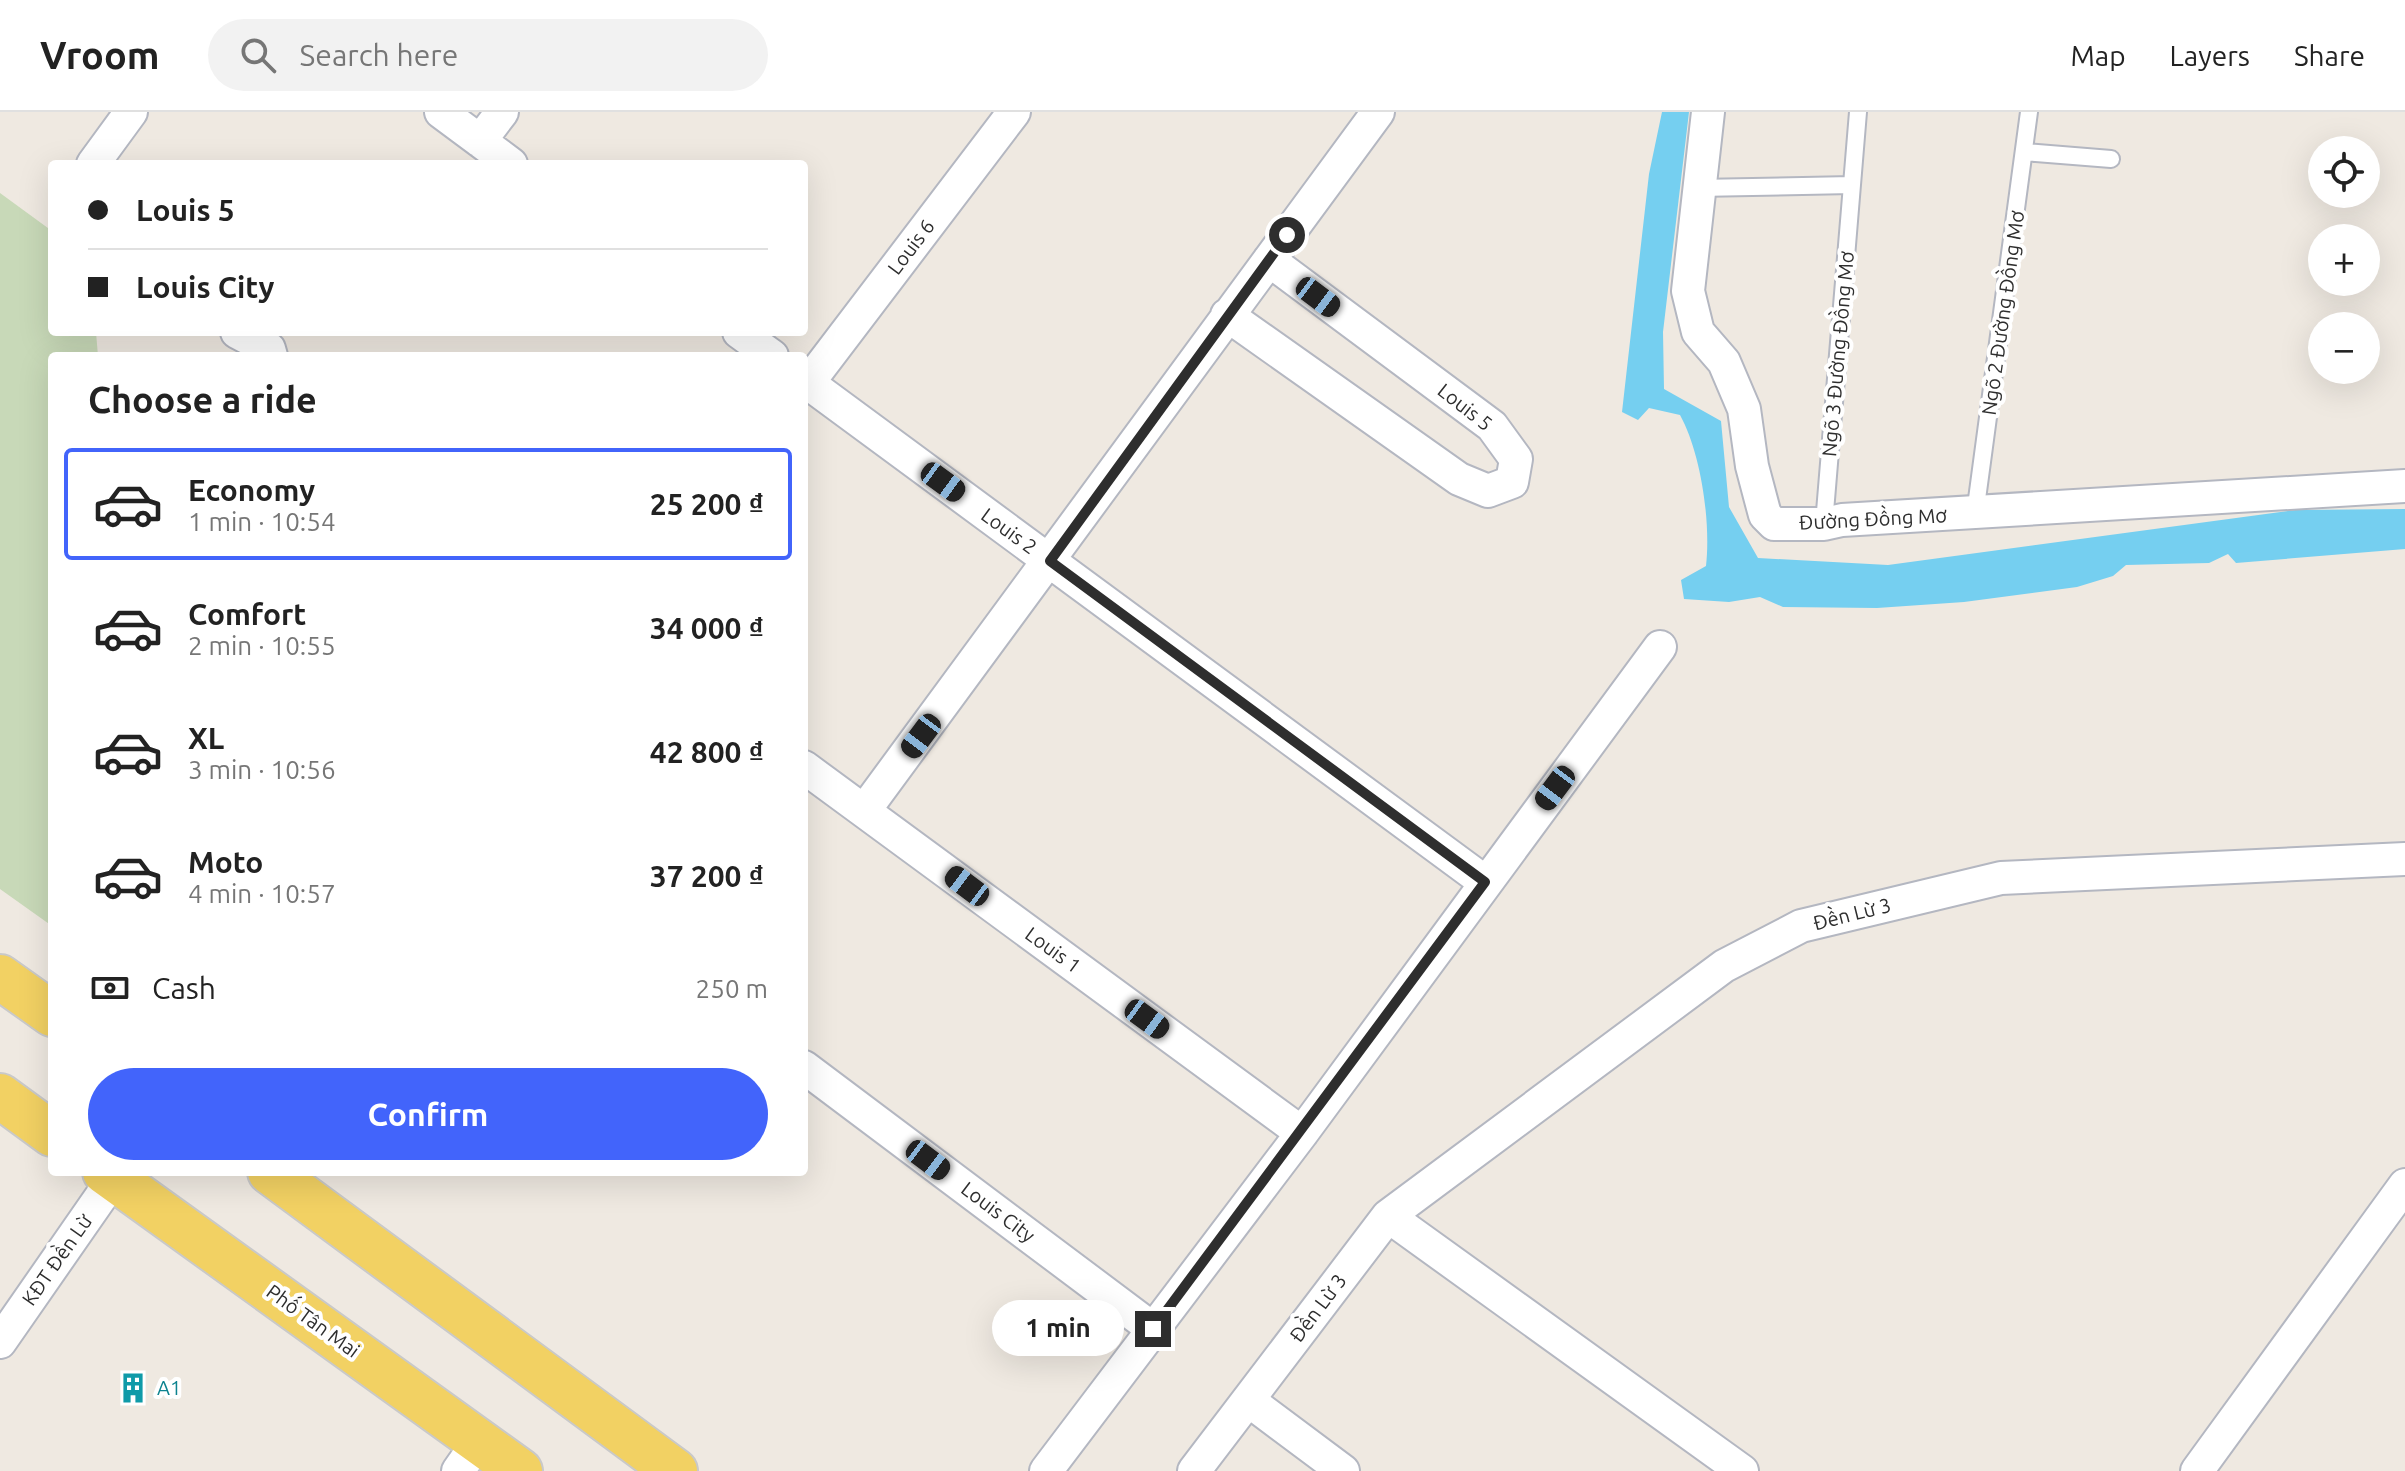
<!DOCTYPE html>
<meta charset="utf-8">
<style>
body{margin:0;font-family:Ubuntu,sans-serif;background:#f2f2f2;color:#222;height:100vh;display:flex;flex-direction:column;font-size:30px;white-space:nowrap}
*{box-sizing:border-box;margin:0}
p{font-size:26px;color:#767676}
.icon{flex:none;width:44px;height:44px;fill:none;stroke:currentColor;stroke-width:2;stroke-linecap:round;stroke-linejoin:round}
.map{position:relative;flex:1;overflow:hidden}
.sheet{position:absolute;left:48px;top:240px;width:760px;height:824px;display:flex;flex-direction:column;background:#fff;border-radius:8px;box-shadow:0 8px 32px #0002}
.sheet>*{flex:none}
.guide{position:absolute;left:48px;top:48px;width:760px;height:176px;border-radius:8px;box-shadow:0 8px 32px #0002;display:grid;align-content:center;height:176px;padding:0 40px;background:#fff}
.tools{position:absolute;left:2308px;top:24px;display:grid;gap:16px}
.tools a{display:grid;place-items:center;width:72px;height:72px;border-radius:50%;background:#fff;box-shadow:0 8px 32px #0002;font-size:40px}
.end{position:absolute;width:36px;height:36px;margin:-18px;border:10px solid #2e2e2e;background:#fff;box-shadow:0 0 0 4px #fff}
.from{border-radius:50%}
.bubble{position:absolute;height:56px;border-radius:28px;background:#fff;box-shadow:0 8px 32px #0002;font-size:26px;font-weight:700;line-height:56px;text-align:center}
.car{position:absolute;width:24px;height:48px;margin:-24px -12px;border-radius:10px;box-shadow:0 0 6px 2px #0007;background:linear-gradient(#222 24%,#8ab4d8 0 40%,#222 0 76%,#8ab4d8 0 86%,#222 0)}
.guide b{display:flex;align-items:center;gap:28px;height:76px;font-size:30px}
.guide b+b{border-top:2px solid #e0e0e0}
.guide i{width:20px;height:20px;background:#222}
ul{padding:0;list-style:none}
li{display:flex;align-items:center;gap:24px;height:112px;margin:0 16px 12px;padding:0 24px;border:4px solid transparent;border-radius:8px}
li div{flex:1}
li b{display:block;font-size:30px}
li em{font-style:normal;font-weight:700}
li.on{border-color:#4264fb}
li>.icon{width:72px;height:72px;stroke-width:1.5}
h2{padding:0 40px;font-size:36px;line-height:96px}
.pay{display:flex;align-items:center;gap:20px;height:88px;padding:0 40px;font-size:30px}
.pay p{margin-inline-start:auto}
.cta{display:flex;gap:16px;margin-top:auto;padding:16px 40px}
.cta a{flex:1;height:92px;border-radius:48px;background:#4264fb;color:#fff;font-size:32px;font-weight:700;line-height:92px;text-align:center}
header{display:flex;align-items:center;gap:48px;box-sizing:border-box;height:112px;padding:0 40px;background:#fff;border-bottom:2px solid #e0e0e0}
header strong{font-size:38px}
nav{display:flex;gap:44px;margin-inline-start:auto;font-size:28px}
.search{width:560px;height:72px;background:#f2f2f2;display:flex;align-items:center;gap:20px;box-sizing:border-box;padding:0 28px;border-radius:44px;color:#767676;font-size:30px}
.map>svg:first-child{display:block}
.cemetery{fill:#c8d9b8}
.water{fill:#75cff0}
.lines{fill:none;stroke-linecap:round;stroke-linejoin:round}
.lane-casing{stroke:#b4b7c1;stroke-width:20}
.street-casing{stroke:#b4b7c1;stroke-width:36}
.primary-casing{stroke:#c9c9c9;stroke-width:48}
.lane{stroke:#fff;stroke-width:16}
.street{stroke:#fff;stroke-width:32}
.primary{stroke:#f2d163;stroke-width:44}
.route{stroke:#2e2e2e;stroke-width:10}
.labels{text-anchor:middle;stroke-width:8;stroke-linejoin:round;paint-order:stroke}
.street-label{font-size:20px;fill:#2e2e2e;stroke:#fff}
.culture-label{font-size:20px;fill:#0d838f;stroke:#fff;text-anchor:start}
</style>
<header>
<strong>Vroom</strong>
<div class="search"><svg class="icon" aria-label="search" viewBox="0 0 24 24"><circle cx="10" cy="10" r="6"/><path d="M15 15l6 6"/></svg>Search here</div>
<nav><a>Map</a><a>Layers</a><a>Share</a></nav>
</header>
<div class="map">
<svg width="2405" height="1359" viewBox="0 0 2405 1359">
<rect width="100%" height="100%" fill="#efe9e1"/>
<path class="cemetery" d="M0,81L52,119V220H96L98,244H52V814L0,777Z"/>
<path class="water" d="M1662,0H1689L1663,220L1664,277L1721,309L1729,395L1758,446L1888,453L2295,398L2405,397V437L2236,451L2228,442L2209,451L2126,453L2113,464L2077,475L1964,490L1877,496L1783,495L1760,485L1729,490L1684,487L1681,468L1706,454C1711,410 1701,341 1680,303L1649,296L1638,308L1622,300L1649,62Z"/>
<g class="lines">
<g class="lane-casing">
<path id="lane" d="M2024,40L2111,47
M1697,76L1852,73
M1975,402L2029,0
M1824,412L1858,0"/>
</g>
<g class="street-casing">
<path id="street" d="M441,0L511,52
M1708,0L1688,179L1698,220L1724,250L1744,297L1752,354L1765,403L1774,412H1824L1842,408L2405,374
M480,29L502,0
M93,52L131,0
M1227,203L1459,367L1488,379L1512,370L1516,347L1492,314L1269,148
M237,220L269,237L271,244
M739,220L772,244
M804,268L1485,770
M808,271L1014,0
M804,655L1302,1021
M864,699L1378,0
M804,955L1153,1217
M1388,1104L1742,1359
M0,1230L114,1066
M1248,1288L1343,1359
M458,1359L479,1329
M1046,1359L1302,1021L1660,535
M1194,1359L1388,1104L1724,854L1801,814L2001,766L2405,747
M2197,1359L2405,1073"/>
</g>
<g class="primary-casing">
<path id="primary" d="M0,865L52,902
M0,984L52,1022
M105,1060L520,1359
M270,1060L675,1359"/>
</g>
<use href="#lane" class="lane"/>
<use href="#street" class="street"/>
<use href="#primary" class="primary"/>
</g>
<g class="lines">
<path class="route" d="M1153,1217L1485,770L1050,449L1287,123"/>
</g>
<defs>
<g id="building-bare" transform="scale(2.4)"><path d="M-4-6H4V6H1V3H-1V6H-4ZM-2.5-4.3h1.7v1.8h-1.7ZM.8-4.3h1.7v1.8H.8ZM-2.5-1h1.7V.8h-1.7ZM.8-1h1.7V.8H.8Z" fill="#0f9aa8" stroke="#fff" stroke-width="2.5" paint-order="stroke"/></g>
</defs>
<g fill-rule="evenodd">
<use href="#building-bare" x="133" y="1276"/>
</g>
<g class="labels">
<g class="street-label">
<text transform="translate(911 135) rotate(-53)" y="7">Louis 6</text>
<text transform="translate(2003 201) rotate(-82)" y="7">Ngõ 2 Đường Đồng Mơ</text>
<text transform="translate(1838 242) rotate(-85)" y="7">Ngõ 3 Đường Đồng Mơ</text>
<text transform="translate(1465 295) rotate(38)" y="7">Louis 5</text>
<text transform="translate(1873 407) rotate(-3)" y="7">Đường Đồng Mơ</text>
<text transform="translate(1009 419) rotate(36)" y="7">Louis 2</text>
<text transform="translate(1852 802) rotate(-14)" y="7">Đền Lừ 3</text>
<text transform="translate(1053 838) rotate(36)" y="7">Louis 1</text>
<text transform="translate(998 1100) rotate(37)" y="7">Louis City</text>
<text transform="translate(57 1148) rotate(-55)" y="7">KĐT Đền Lừ</text>
<text transform="translate(1318 1196) rotate(-53)" y="7">Đền Lừ 3</text>
<text transform="translate(313 1209) rotate(36)" y="7">Phố Tân Mai</text>
</g>
<g class="culture-label">
<text x="157" y="1283">A1</text>
</g>
</g>
</svg>
<div class="tools">
<a><svg class="icon" aria-label="locate" viewBox="0 0 24 24"><circle cx="12" cy="12" r="6"/><path d="M12 2v4M12 18v4M2 12h4M18 12h4"/></svg></a>
<a>+</a>
<a>−</a>
</div>
<i class="end from" style="left:1287px;top:123px"></i>
<i class="end" style="left:1153px;top:1217px"></i>
<div class="bubble" style="left:992px;top:1188px;width:132px">1 min</div>
<i class="car" style="left:1318px;top:185px;rotate:127deg"></i>
<i class="car" style="left:943px;top:370px;rotate:126deg"></i>
<i class="car" style="left:921px;top:624px;rotate:217deg"></i>
<i class="car" style="left:1555px;top:676px;rotate:217deg"></i>
<i class="car" style="left:967px;top:774px;rotate:307deg"></i>
<i class="car" style="left:1147px;top:907px;rotate:126deg"></i>
<i class="car" style="left:928px;top:1048px;rotate:127deg"></i>
<div class="guide">
<b><i class="from"></i>Louis 5</b>
<b><i></i>Louis City</b>
</div>
<section class="sheet">
<h2>Choose a ride</h2>
<ul>
<li class="on"><svg class="icon" aria-label="car" viewBox="0 0 24 24"><path d="M5 17H2v-5l4-1 3-4h7l3 4 3 1v5h-3M9 17h6M6 11h13"/><circle cx="7" cy="17" r="2"/><circle cx="17" cy="17" r="2"/></svg><div><b>Economy</b><p>1 min · 10:54</p></div><em>25 200 ₫</em></li>
<li><svg class="icon" aria-label="car" viewBox="0 0 24 24"><path d="M5 17H2v-5l4-1 3-4h7l3 4 3 1v5h-3M9 17h6M6 11h13"/><circle cx="7" cy="17" r="2"/><circle cx="17" cy="17" r="2"/></svg><div><b>Comfort</b><p>2 min · 10:55</p></div><em>34 000 ₫</em></li>
<li><svg class="icon" aria-label="car" viewBox="0 0 24 24"><path d="M5 17H2v-5l4-1 3-4h7l3 4 3 1v5h-3M9 17h6M6 11h13"/><circle cx="7" cy="17" r="2"/><circle cx="17" cy="17" r="2"/></svg><div><b>XL</b><p>3 min · 10:56</p></div><em>42 800 ₫</em></li>
<li><svg class="icon" aria-label="car" viewBox="0 0 24 24"><path d="M5 17H2v-5l4-1 3-4h7l3 4 3 1v5h-3M9 17h6M6 11h13"/><circle cx="7" cy="17" r="2"/><circle cx="17" cy="17" r="2"/></svg><div><b>Moto</b><p>4 min · 10:57</p></div><em>37 200 ₫</em></li>
</ul>
<div class="pay"><svg class="icon" aria-label="cash" viewBox="0 0 24 24"><path d="M3 7h18v10H3z"/><circle cx="12" cy="12" r="2"/></svg>Cash<p>250 m</p></div>
<div class="cta"><a>Confirm</a></div>
</section>
</div>
